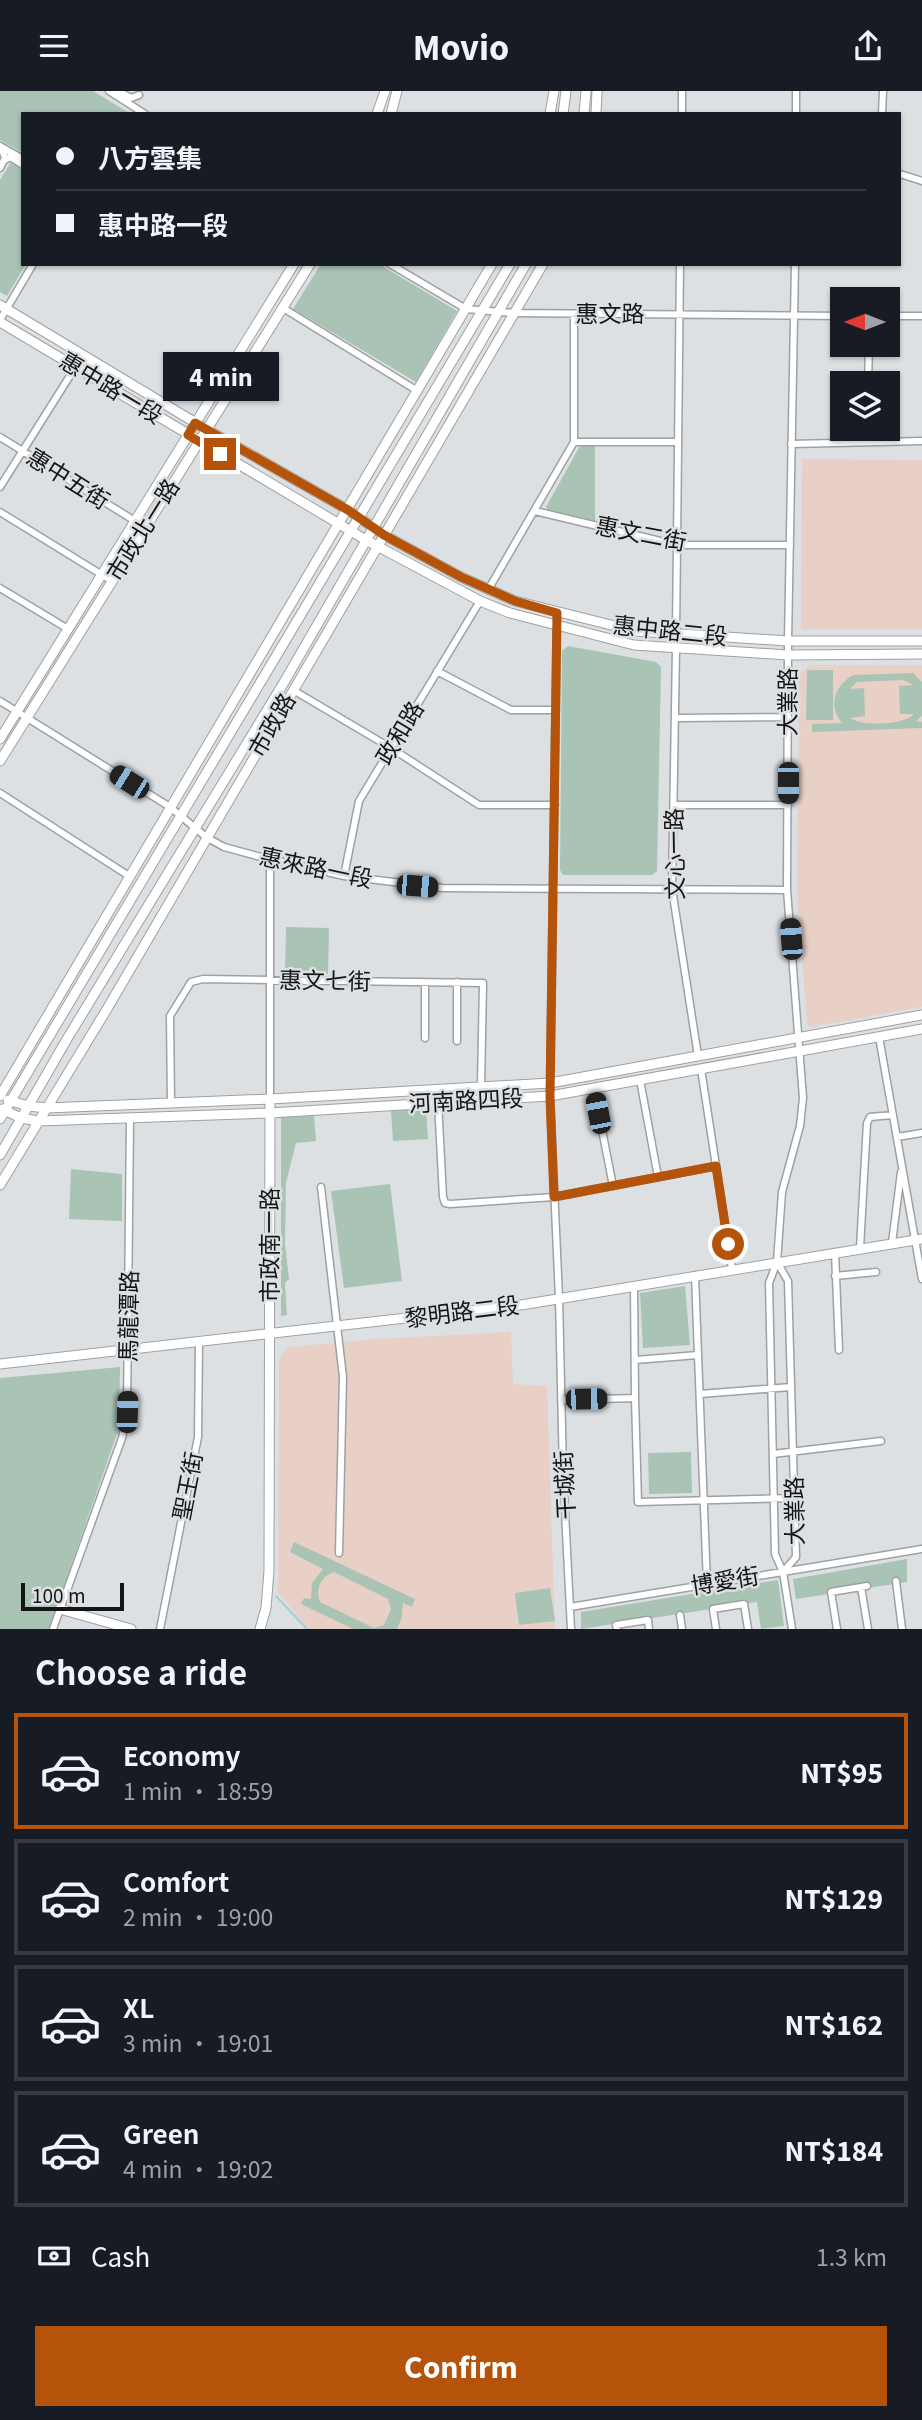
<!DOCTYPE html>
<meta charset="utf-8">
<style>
body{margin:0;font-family:Georgia,"Noto Sans TC",serif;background:#20242c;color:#f1f3f6;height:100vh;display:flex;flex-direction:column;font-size:26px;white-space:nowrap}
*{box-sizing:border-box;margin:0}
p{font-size:23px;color:#9ea1a6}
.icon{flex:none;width:38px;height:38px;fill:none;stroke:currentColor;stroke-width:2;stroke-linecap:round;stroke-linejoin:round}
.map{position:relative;height:1538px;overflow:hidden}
.panel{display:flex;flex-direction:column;background:#171b24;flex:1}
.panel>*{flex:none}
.top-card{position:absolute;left:21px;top:21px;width:880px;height:154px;border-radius:0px;box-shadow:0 2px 5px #0004;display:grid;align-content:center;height:154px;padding:0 35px;background:#171b24}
.needle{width:46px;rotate:270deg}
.buttons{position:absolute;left:830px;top:196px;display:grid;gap:14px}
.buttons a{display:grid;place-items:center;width:70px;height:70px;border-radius:0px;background:#171b24;box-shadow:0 2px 5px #0004;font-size:35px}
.scale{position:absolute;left:21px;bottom:18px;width:103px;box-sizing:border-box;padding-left:7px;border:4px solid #141516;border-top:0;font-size:19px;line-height:24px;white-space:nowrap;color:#141516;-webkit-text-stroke:5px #dce0e3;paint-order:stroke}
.end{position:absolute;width:32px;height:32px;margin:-16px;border:9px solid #b45309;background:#fff;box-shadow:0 0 0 4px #fff}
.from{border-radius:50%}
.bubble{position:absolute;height:49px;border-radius:0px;background:#171b24;box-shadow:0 2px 5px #0004;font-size:23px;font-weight:800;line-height:49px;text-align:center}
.car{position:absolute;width:21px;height:42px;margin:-21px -10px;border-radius:9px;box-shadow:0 0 5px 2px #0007;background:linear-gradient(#222 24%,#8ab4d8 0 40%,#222 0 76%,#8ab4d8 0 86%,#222 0)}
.top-card b{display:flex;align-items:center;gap:24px;height:66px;font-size:26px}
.top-card b+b{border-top:2px solid #363941}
.top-card i{width:18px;height:18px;background:#f1f3f6}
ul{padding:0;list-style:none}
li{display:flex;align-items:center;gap:21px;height:116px;margin:0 14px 10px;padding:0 21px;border:4px solid #363941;border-radius:0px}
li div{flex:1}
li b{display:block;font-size:26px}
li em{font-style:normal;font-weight:800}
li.active{border-color:#b45309}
li>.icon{width:63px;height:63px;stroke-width:1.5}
h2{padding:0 35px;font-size:32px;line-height:84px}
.pay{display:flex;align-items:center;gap:18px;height:77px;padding:0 35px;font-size:26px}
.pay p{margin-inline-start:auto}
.button{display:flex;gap:14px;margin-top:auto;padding:14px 35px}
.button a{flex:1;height:80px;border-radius:0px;background:#b45309;color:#fff;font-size:28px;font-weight:800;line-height:80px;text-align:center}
header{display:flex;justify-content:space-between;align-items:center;height:91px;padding:0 35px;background:#171b24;font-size:32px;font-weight:800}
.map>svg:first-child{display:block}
.education{fill:#e8d0c7}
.green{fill:#a9c3b4;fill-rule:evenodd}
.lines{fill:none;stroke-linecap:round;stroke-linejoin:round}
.stream{stroke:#a0d0d4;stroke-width:2}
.street-casing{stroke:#9da1a4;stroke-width:9}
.secondary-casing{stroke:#9da1a4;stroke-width:11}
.street{stroke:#fff;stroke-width:6}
.secondary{stroke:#fff;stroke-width:9}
.route{stroke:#b45309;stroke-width:9}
.labels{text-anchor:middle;stroke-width:5;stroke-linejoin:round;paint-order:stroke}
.street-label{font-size:23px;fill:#141516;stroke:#dce0e3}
</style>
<header><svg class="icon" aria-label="menu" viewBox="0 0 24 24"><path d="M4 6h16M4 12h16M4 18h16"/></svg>Movio<svg class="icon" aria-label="share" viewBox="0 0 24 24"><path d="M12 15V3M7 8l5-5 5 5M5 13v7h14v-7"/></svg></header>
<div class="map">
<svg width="922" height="1538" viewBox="0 0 922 1538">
<rect width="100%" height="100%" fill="#dce0e3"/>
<path class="education" d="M802,368L922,369V538H801Z
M809,574H922V916L811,936L807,933L797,802L799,584Z
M511,1241L513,1293L547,1295L555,1538H309L278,1502L279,1268L289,1256L376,1248Z"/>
<path class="green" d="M0,0H93L131,23H23V62L0,49Z
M11,71L23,78V173H26L7,205L0,201V89Z
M321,173H379L457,220L416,291L293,218Z
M581,353H595V432L548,420L546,416Z
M568,555L656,571L661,576L657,780L652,784H563L560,779L562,560Z
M807,579H833V629H806Z
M913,582L922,591V625L916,630L922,631V637L812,641V633L842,632C828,615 834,595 853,584ZM903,589L914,594L899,595L900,623H914C904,634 863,636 850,627L865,625L864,597L850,598L857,591Z
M286,836L329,837L328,883H285Z
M426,1017L428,1048L393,1050L391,1020Z
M314,1024L316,1050L296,1052L286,1092L285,1153L289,1188L285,1192L287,1224L281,1225V1026Z
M71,1078L122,1083V1130L69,1128Z
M390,1093L402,1190L344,1197L331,1100Z
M685,1195L690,1254L643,1257L640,1202Z
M120,1276L119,1337L49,1538H0V1287Z
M691,1361L692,1402L649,1403L648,1362Z
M294,1451L415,1508L412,1516L403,1512L402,1526L397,1538H353L301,1513L304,1507L311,1508L312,1492L323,1478L290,1461ZM334,1481L388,1508L391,1518L384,1534L374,1537L320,1511C315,1498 320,1486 334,1481Z
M907,1468V1491L796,1508L793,1488Z
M778,1489L784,1535L761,1538L757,1511L581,1538V1521Z
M550,1497L555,1530L519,1534L515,1502Z"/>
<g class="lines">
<path class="stream" d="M276,1505L307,1538"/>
<g class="street-casing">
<path id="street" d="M109,0L145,23
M118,0L131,7L139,4
M682,23V0
M796,23V0
M882,23L883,0
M0,55L23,68
M5,69L10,66L23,74
M0,77L5,67L1,56
M900,83L922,90
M390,173L466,218L513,222L842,225
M283,217L416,299
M887,225H922
M0,229L33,173
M868,292L869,254
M0,346L135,430
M574,351H678
M867,351L868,338
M791,353L922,350
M0,396L83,264
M535,420L677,454H790
M0,421L112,490
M0,497L68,538
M488,499L574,351V223
M557,522L550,1005L559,1207L563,1382L571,1538
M676,544L680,173
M676,558L672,798L698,965
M437,580L511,619H556
M293,599L391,657L479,714H555
M0,610L170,716L206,746L224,756L257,765L344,785L443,797L787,799
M675,627L788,626
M0,702L129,785
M674,714H788
M270,768V1008
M344,785L359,710L480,510
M457,891V950
M425,893V947
M879,946L922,1188
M701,978L732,1178
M640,989L658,1086
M594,998L613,1095
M438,1011L443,1106L445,1112L450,1113L554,1106L716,1075
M171,1012L170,925L191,891L203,888L483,892L481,995
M897,1046L922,1042
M321,1096L343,1286L339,1462
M892,1152L901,1081
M860,1157L867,1032L870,1026L893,1024
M835,1161L839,1259
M777,1171L788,1190L796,1466L783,1481
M835,1185L876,1181
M698,1264L707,1493
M635,1269L698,1264L695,1184
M700,1303L791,1296
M635,1307L638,1411L794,1407
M561,1309L635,1307L634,1195
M773,1363L881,1350
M896,1490L902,1538
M861,1496L868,1538
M570,1516L922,1458
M680,1524L682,1538
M53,1538L122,1347L127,1321L130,1027
M160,1538L198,1346L199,1251
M617,1538L616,1534L648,1529L649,1538
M716,1538L713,1518L744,1513L748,1538
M792,1538L783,1481L775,1463L769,1192L777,1171L782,1101L800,1035L803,1007L787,799L788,550L795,173
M837,1538L831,1501L867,1495"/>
</g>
<g class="secondary-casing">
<path id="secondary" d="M377,23L385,0
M391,23L397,0
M550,23L554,0
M563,23L566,0
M584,23L586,0
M596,23L597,0
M0,214L206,338L348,419L384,444L461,486L515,510L635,540L788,550H922
M0,231L366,449L480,510L510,522L634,554L788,564L922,563
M0,648L294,173
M0,670L310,173
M0,1005L492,173
M8,1009L28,1015L47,1017L270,1008L550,992L922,924
M2,1018L21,1027L38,1030L270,1022L550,1005L922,938
M0,1028L510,173
M0,1064L67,948L283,593L526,173
M0,1094L107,918L543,173
M0,1273L521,1214L922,1148
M60,1518L131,1538
M260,1538L266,1517L269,1480L270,1008"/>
</g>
<use href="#street" class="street"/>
<use href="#secondary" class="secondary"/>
</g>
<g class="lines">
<path class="route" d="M220,363L188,344L195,332L348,419L384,444L461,486L515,510L557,522L550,1006L554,1106L716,1075L728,1153"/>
</g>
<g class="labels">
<g class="street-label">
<text x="610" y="231">惠文路</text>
<text transform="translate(111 297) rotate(31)" y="8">惠中路一段</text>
<text transform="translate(68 388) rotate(32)" y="8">惠中五街</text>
<text transform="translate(143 439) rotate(-58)" y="8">市政北一路</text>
<text transform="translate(641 443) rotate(11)" y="8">惠文二街</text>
<text transform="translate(670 540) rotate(6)" y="8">惠中路二段</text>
<text transform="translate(788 611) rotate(-90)" y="8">大業路</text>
<text transform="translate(272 634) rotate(-60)" y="8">市政路</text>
<text transform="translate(400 642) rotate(-59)" y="8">政和路</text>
<text transform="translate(675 763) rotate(-91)" y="8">文心一路</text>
<text transform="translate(316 777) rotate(12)" y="8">惠來路一段</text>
<text transform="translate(325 890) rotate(1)" y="8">惠文七街</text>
<text transform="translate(466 1010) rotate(-3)" y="8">河南路四段</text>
<text transform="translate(270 1154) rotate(-90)" y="8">市政南一路</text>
<text transform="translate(462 1221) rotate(-7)" y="8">黎明路二段</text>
<text transform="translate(129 1225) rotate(-89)" y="8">馬龍潭路</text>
<text transform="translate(565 1394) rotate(-93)" y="8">干城街</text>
<text transform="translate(188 1395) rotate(-79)" y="8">聖王街</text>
<text transform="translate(795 1420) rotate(-91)" y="8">大業路</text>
<text transform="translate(725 1490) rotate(-9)" y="8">博愛街</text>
</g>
</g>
</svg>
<div class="buttons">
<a><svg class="needle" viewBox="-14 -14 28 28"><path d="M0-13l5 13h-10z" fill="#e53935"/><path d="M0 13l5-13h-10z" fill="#9ea1a6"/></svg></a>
<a><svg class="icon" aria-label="layers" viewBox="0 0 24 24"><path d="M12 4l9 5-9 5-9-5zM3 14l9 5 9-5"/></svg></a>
</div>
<div class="scale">100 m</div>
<i class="end from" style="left:728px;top:1153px"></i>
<i class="end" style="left:220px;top:363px"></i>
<div class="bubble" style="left:163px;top:261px;width:116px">4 min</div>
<i class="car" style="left:129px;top:691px;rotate:302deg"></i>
<i class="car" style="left:788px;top:692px;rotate:180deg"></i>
<i class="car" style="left:417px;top:795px;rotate:95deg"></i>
<i class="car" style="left:791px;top:848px;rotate:356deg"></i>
<i class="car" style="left:598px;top:1022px;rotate:349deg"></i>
<i class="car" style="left:586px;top:1308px;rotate:89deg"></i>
<i class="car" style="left:127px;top:1321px;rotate:2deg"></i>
<div class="top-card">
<b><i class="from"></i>八方雲集</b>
<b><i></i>惠中路一段</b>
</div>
</div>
<section class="panel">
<h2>Choose a ride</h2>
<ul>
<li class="active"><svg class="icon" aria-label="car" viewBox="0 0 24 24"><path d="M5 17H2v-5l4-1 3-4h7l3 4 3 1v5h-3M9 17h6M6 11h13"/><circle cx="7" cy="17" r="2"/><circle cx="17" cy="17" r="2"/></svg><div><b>Economy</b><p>1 min · 18:59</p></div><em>NT$95</em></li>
<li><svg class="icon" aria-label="car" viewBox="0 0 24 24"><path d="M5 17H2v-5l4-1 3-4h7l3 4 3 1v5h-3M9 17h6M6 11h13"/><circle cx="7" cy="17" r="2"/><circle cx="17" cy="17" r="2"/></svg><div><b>Comfort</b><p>2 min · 19:00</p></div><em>NT$129</em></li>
<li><svg class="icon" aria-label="car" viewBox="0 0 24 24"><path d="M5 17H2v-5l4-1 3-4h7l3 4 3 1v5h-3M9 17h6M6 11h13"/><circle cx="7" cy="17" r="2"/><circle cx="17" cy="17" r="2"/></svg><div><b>XL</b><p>3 min · 19:01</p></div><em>NT$162</em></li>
<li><svg class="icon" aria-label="car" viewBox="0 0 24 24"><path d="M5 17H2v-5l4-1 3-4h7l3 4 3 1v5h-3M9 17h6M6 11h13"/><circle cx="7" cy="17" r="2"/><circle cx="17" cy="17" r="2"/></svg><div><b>Green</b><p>4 min · 19:02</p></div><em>NT$184</em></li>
</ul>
<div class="pay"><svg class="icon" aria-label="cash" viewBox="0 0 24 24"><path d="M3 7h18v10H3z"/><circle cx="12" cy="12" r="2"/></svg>Cash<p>1.3 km</p></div>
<div class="button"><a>Confirm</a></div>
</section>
